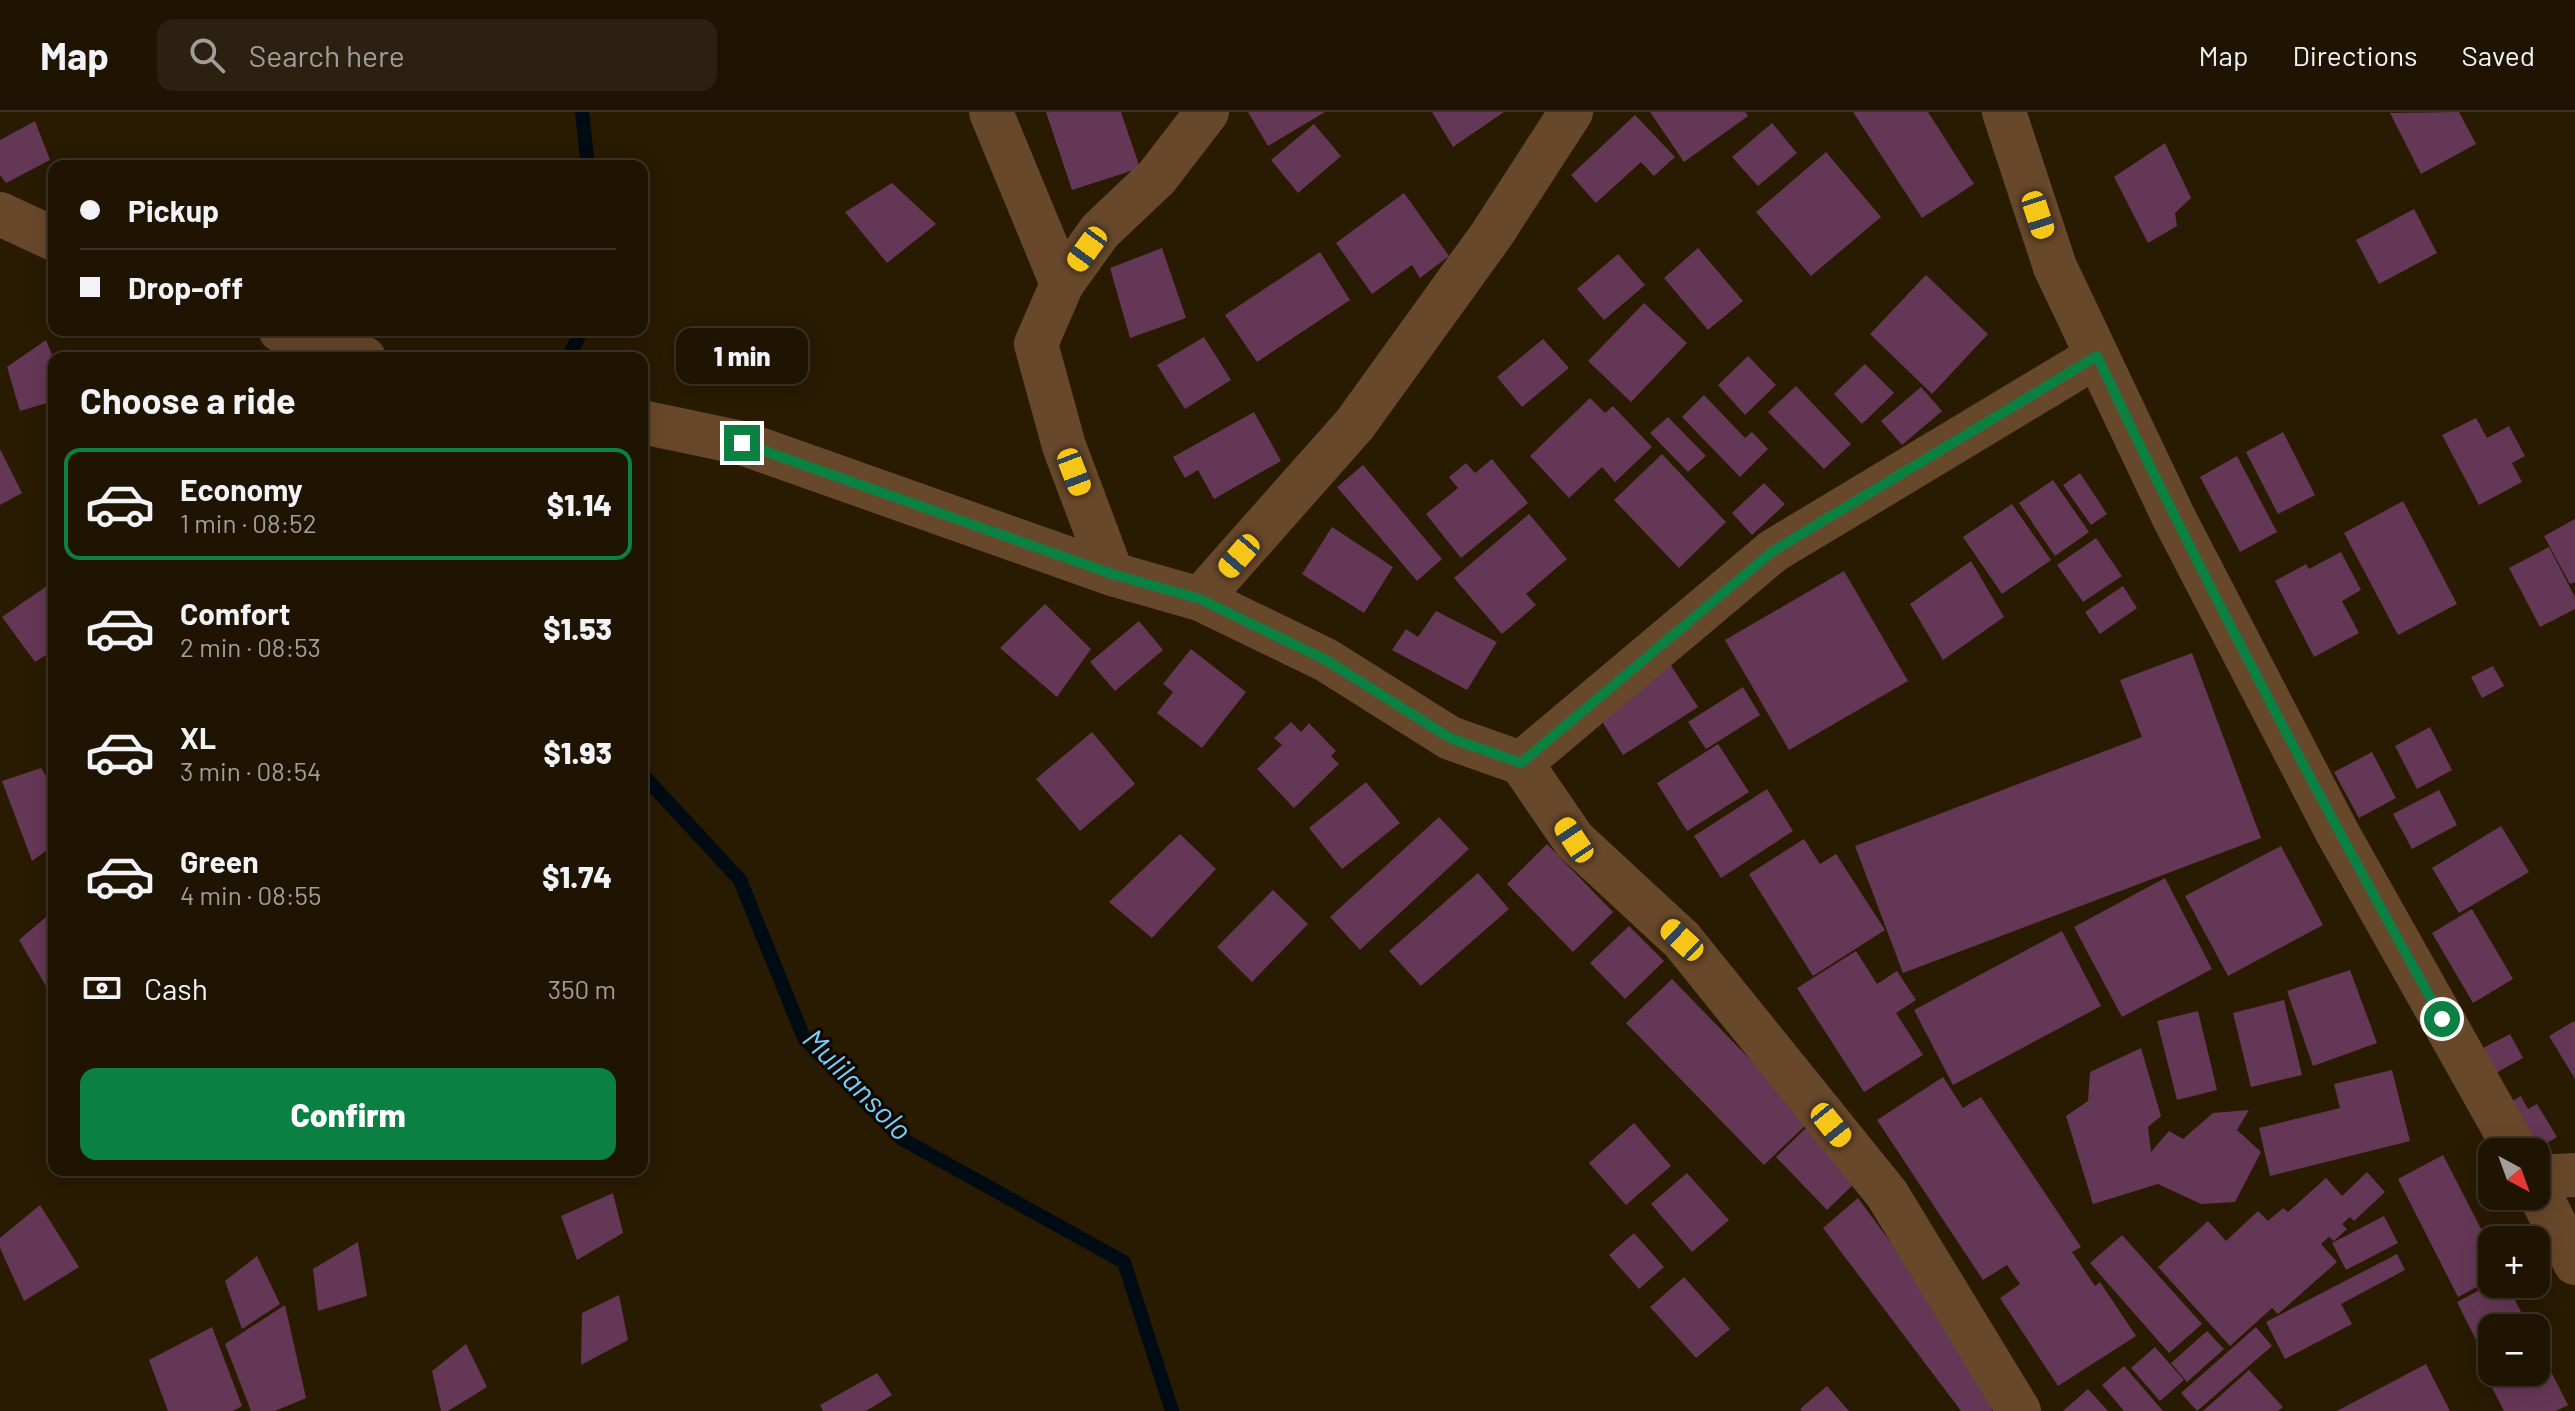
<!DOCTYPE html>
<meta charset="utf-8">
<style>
body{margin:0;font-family:Barlow,sans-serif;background:#2c2111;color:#f1f3f6;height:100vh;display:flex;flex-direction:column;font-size:30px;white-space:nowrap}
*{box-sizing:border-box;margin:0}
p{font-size:26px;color:#a19e99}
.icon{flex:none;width:44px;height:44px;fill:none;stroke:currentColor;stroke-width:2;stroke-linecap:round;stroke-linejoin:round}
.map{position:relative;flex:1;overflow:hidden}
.panel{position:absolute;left:48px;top:240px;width:600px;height:824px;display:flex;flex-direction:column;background:#1f1402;border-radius:16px;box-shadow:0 4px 20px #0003,0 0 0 2px #3c3324}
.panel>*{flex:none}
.banner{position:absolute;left:48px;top:48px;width:600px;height:176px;border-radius:16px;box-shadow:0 4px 20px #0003,0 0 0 2px #3c3324;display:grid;align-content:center;height:176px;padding:0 32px;background:#1f1402}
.needle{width:52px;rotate:139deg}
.controls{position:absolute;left:2478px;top:1026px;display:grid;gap:16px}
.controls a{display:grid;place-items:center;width:72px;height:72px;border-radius:16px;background:#1f1402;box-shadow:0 4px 20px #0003,0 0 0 2px #3c3324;font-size:40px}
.end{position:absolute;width:36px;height:36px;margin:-18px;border:10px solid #0b8043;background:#fff;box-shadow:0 0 0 4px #fff}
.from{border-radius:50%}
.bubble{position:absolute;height:56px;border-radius:16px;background:#1f1402;box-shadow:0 4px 20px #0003,0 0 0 2px #3c3324;font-size:26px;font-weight:800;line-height:56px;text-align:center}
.car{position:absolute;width:24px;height:48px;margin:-24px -12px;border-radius:10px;box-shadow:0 0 6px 2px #0007;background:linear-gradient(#f5c518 24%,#345 0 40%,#f5c518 0 76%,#345 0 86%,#f5c518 0)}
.banner b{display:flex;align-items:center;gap:28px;height:76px;font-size:30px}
.banner b+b{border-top:2px solid #3c3324}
.banner i{width:20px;height:20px;background:#f1f3f6}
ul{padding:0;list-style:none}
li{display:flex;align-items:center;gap:24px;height:112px;margin:0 16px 12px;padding:0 16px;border:4px solid transparent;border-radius:16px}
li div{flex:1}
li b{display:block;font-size:30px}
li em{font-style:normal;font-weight:800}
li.active{border-color:#0b8043}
li>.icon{width:72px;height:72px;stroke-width:1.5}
h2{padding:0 32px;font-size:36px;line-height:96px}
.pay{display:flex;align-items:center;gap:20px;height:88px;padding:0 32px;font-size:30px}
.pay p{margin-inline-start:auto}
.cta{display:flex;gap:16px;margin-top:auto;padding:16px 32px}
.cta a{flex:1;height:92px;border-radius:16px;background:#0b8043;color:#fff;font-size:32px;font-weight:800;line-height:92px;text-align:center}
header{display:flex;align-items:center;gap:48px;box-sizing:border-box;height:112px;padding:0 40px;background:#1f1402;border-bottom:2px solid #3c3324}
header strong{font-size:38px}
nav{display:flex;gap:44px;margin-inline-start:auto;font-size:28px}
.search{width:560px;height:72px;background:#2c2111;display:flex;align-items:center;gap:20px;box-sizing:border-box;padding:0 28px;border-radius:16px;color:#a19e99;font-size:30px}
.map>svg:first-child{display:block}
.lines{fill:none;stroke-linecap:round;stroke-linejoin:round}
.stream{stroke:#000b13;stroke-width:14}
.building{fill:#653756}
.street{stroke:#68482a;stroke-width:44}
.route{stroke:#0b8043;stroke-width:10}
.labels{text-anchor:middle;stroke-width:6;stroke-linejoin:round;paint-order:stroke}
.water-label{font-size:30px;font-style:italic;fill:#72d0fd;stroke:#0d0601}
</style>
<header>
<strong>Map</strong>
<div class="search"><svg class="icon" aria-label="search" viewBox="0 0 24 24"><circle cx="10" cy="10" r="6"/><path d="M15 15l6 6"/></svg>Search here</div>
<nav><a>Map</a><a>Directions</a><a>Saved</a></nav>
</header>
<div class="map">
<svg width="2575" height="1299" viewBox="0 0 2575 1299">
<rect width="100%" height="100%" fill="#291a02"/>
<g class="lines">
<path class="stream" d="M582,0L588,54
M568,246L582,218
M642,662L740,768L804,926L902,1027L1124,1150L1172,1299"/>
</g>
<path class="building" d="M1046,0H1121L1140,56L1072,78Z
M1248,0H1325L1268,34Z
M1432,0H1504L1453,35Z
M1650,0H1745L1748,4L1684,50Z
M1853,0H1928L1974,72L1922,106Z
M2459,0L2476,32L2421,62L2390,1Z
M1635,3L1675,45L1654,64L1641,50L1596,91L1571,63Z
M35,9L50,48L6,71L0,63V28Z
M1772,11L1797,41L1758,74L1732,45Z
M1314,12L1341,44L1298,81L1271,48Z
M2165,31L2191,86L2175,101L2177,114L2148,131L2114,65Z
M1826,40L1881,105L1811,164L1756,100Z
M892,71L936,112L887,151L845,100Z
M1404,81L1449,144L1420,166L1412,153L1372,182L1336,131Z
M2414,97L2437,141L2379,172L2356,128Z
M1162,136L1186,206L1130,226L1110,156Z
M1698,136L1743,189L1708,218L1664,166Z
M1320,140L1350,188L1257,250L1225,203Z
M1618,142L1645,173L1604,208L1577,177Z
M1926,163L1988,222L1932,282L1870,222Z
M1644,191L1687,231L1631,290L1588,249Z
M1204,225L1231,268L1185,297L1157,253Z
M1543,227L1569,256L1522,295L1497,265Z
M46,228L54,248V289L20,299L7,255Z
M1748,244L1776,273L1745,303L1718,273Z
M1865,252L1894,281L1862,312L1834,282Z
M1796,274L1851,332L1824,357L1768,300Z
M1921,275L1942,299L1902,333L1881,309Z
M1704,283L1745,326L1752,320L1768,337L1740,365L1682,305Z
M1590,286L1605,301L1613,294L1652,335L1615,370L1602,355L1569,386L1530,344Z
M1254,300L1281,349L1214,387L1198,358L1185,366L1173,345Z
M1668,305L1706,344L1688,360L1650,321Z
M2476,306L2487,326L2509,314L2525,344L2512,351L2522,370L2479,393L2442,323Z
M2283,320L2315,383L2278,402L2246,340Z
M0,337L22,381L0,393Z
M1662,342L1726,410L1679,456L1614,388Z
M2237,344L2277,420L2240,440L2200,365Z
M1492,347L1528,391L1461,446L1426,402L1458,376L1449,365L1466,351L1475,361Z
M1363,353L1442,447L1417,469L1337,375Z
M2080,361L2107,402L2091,413L2063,373Z
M2053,368L2089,420L2055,444L2019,391Z
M1764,371L1785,392L1752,423L1732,401Z
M2403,389L2457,492L2398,523L2344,421Z
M2012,392L2051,448L2002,482L1963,425Z
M1529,402L1567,447L1526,482L1536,493L1502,522L1454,466Z
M2575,407V470L2570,472L2544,424Z
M1332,415L1393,455L1364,501L1302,462Z
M2096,426L2122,464L2083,490L2057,453Z
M2549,435L2575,485V497L2540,515L2509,456Z
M2341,440L2361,478L2342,489L2359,521L2314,545L2275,469L2306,452L2309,457Z
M1971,449L2004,505L1943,548L1910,492Z
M1844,459L1908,569L1789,638L1725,528Z
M54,469V538L35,550L2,505Z
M2123,474L2137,496L2100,522L2085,500Z
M1045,492L1091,537L1057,585L1000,536Z
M1436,499L1497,530L1467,578L1392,538L1406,517L1418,525Z
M1139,509L1163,538L1115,579L1090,550Z
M1191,537L1246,580L1202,636L1157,601L1173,580L1163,572Z
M2192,541L2261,726L1903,861L1855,734L2142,625L2120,568Z
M1670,552L1698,595L1623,643L1596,600Z
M2493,554L2504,574L2482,586L2471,565Z
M1743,575L1760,603L1706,637L1688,610Z
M1291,610L1301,620L1309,611L1336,639L1331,644L1339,652L1294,696L1257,657L1282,633L1274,626Z
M2430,615L2452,658L2417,677L2395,634Z
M1092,620L1135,672L1080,719L1036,667Z
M1718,632L1749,680L1687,719L1657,671Z
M2372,640L2396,686L2359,706L2334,660Z
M41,656L54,676V733L32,749L2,669Z
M1366,670L1400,711L1342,757L1309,716Z
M1767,677L1793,719L1721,766L1694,724Z
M2439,678L2457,713L2412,737L2393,702Z
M1439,705L1469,737L1360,838L1330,805Z
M2501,714L2529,760L2459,801L2432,756Z
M1180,722L1216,757L1152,826L1109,790Z
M1804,727L1820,752L1836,742L1885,818L1813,864L1749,762Z
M1547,732L1613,800L1573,840L1507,772Z
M2281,734L2323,813L2228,864L2185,784Z
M1478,761L1509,797L1421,874L1389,839Z
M2165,766L2212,857L2122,905L2074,815Z
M1273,778L1308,812L1252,870L1217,835Z
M2472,797L2513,867L2473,891L2432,821Z
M53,799L54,879L50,881L19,828Z
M1629,814L1664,849L1625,887L1590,851Z
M2062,819L2101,894L1953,973L1914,898Z
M1856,839L1877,872L1897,859L1916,888L1896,901L1923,943L1864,980L1797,876Z
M2350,858L2377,931L2313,954L2287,879Z
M1672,867L1810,1009L1764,1053L1626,911Z
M2284,888L2302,963L2251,975L2233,901Z
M2198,899L2217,978L2177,988L2157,909Z
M2574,909L2575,911V967L2549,924Z
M2510,922L2523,946L2494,962L2481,937Z
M2141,936L2161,1004L2148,1015L2151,1040L2169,1019L2183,1027L2213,1001L2249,998L2237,1018L2261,1040L2235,1090L2201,1092L2158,1072L2093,1092L2066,1004L2088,989L2090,960Z
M2392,958L2410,1029L2270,1064L2259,1016L2340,996L2334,972Z
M1943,965L1963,996L1981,985L2081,1135L2072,1140L2095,1174L2100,1170L2136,1224L2058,1274L2000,1186L2020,1172L2007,1153L1983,1168L1877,1008Z
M2521,984L2528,997L2537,992L2557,1025L2537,1037L2509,991Z
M1634,1011L1671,1054L1626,1093L1589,1051Z
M1809,1013L1860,1066L1827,1098L1776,1045Z
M2443,1043L2492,1138V1167L2458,1185L2398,1067Z
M2367,1060L2385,1080L2354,1109L2350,1105L2342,1112L2347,1117L2334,1129L2329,1125L2321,1132L2337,1150L2278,1202L2272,1196L2230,1234L2158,1155L2208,1109L2226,1129L2258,1099L2268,1109L2283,1096L2288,1100L2326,1066L2342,1084Z
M1687,1061L1729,1108L1692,1140L1651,1092Z
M613,1081L623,1121L577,1148L561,1104Z
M1858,1086L2007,1288L1991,1299H1961L1823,1116Z
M40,1093L79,1155L24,1189L0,1136V1126Z
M2384,1104L2398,1131L2346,1158L2332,1131Z
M1634,1121L1664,1155L1639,1177L1609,1143Z
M2122,1123L2202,1212L2169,1241L2090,1151Z
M358,1130L367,1184L318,1199L313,1157Z
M2397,1142L2405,1158L2341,1192L2352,1212L2285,1247L2266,1210Z
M257,1144L280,1192L242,1217L225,1169Z
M1684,1165L1730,1217L1696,1246L1650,1195Z
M2491,1172H2507L2529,1216H2492V1260H2536V1230L2568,1293L2556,1299H2504L2485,1262L2491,1258L2457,1190Z
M619,1183L628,1228L581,1253L582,1201Z
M285,1193L306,1286L275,1299H251L225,1232Z
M212,1215L242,1294L233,1299H168L149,1248Z
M2256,1215L2272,1234L2197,1299L2181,1281Z
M2207,1219L2224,1237L2187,1270L2171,1251Z
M466,1232L487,1275L448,1299H441L432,1259Z
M2155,1235L2184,1268L2160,1289L2131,1256Z
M2426,1252L2450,1299H2337Z
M2124,1254L2163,1299H2124L2102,1273Z
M2249,1258L2283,1295L2278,1299H2203Z
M877,1261L892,1283L866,1299H823L820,1293Z
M1827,1274L1849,1299H1802L1800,1297Z
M2088,1277L2108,1299H2063Z"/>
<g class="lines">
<path class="street" d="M991,0L1062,172
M2004,0L2055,155L2174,406L2337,720L2517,1040
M0,102L54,127
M280,218L364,246
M642,310L742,331L1112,462L1200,487L1326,548L1450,626L1521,651L1574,728L1682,828L1887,1082L2019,1299
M1112,462L1064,334L1036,232L1062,172L1100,119L1157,65L1207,0
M1200,487L1355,312L1492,122L1571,0
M1521,651L1773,439L2097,244
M2536,1065L2575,1063
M2536,1075L2575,1151"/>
</g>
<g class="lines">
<path class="route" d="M742,331L1112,462L1200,487L1326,548L1450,626L1521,651L1773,439L2097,244C2203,469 2321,689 2442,907"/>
</g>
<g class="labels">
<g class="water-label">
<text transform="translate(857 973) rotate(46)" y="10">Mulilansolo</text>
</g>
</g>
</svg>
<div class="controls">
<a><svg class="needle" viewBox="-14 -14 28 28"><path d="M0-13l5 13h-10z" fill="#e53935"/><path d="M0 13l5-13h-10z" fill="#a19e99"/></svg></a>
<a>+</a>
<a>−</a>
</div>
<i class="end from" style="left:2442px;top:907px"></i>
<i class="end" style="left:742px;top:331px"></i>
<div class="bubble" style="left:676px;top:216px;width:132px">1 min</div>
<i class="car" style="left:2038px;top:103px;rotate:162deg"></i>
<i class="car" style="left:1087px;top:137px;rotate:216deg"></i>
<i class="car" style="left:1074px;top:360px;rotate:159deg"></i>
<i class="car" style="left:1239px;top:444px;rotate:221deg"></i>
<i class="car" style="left:1574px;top:728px;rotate:326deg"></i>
<i class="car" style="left:1682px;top:828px;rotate:313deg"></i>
<i class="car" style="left:1831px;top:1013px;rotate:141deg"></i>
<div class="banner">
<b><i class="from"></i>Pickup</b>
<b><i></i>Drop-off</b>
</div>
<section class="panel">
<h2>Choose a ride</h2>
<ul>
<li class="active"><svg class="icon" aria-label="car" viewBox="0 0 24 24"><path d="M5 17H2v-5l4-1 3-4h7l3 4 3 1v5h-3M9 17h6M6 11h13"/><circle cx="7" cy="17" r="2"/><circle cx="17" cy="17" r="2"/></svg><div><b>Economy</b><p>1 min · 08:52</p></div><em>$1.14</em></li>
<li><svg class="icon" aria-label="car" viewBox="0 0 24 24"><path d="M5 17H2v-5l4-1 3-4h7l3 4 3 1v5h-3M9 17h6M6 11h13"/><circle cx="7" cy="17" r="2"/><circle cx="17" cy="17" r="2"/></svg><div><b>Comfort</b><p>2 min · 08:53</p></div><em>$1.53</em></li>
<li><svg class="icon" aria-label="car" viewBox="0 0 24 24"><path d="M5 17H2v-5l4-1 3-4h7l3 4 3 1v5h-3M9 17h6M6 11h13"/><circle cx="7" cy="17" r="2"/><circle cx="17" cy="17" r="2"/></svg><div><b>XL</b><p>3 min · 08:54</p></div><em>$1.93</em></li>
<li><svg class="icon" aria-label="car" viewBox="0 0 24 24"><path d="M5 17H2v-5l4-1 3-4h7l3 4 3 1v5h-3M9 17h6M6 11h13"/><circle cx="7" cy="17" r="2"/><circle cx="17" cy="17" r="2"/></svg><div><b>Green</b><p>4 min · 08:55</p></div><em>$1.74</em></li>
</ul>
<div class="pay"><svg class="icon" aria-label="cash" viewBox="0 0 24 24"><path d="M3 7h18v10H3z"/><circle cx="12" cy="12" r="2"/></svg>Cash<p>350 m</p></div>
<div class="cta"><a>Confirm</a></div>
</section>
</div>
